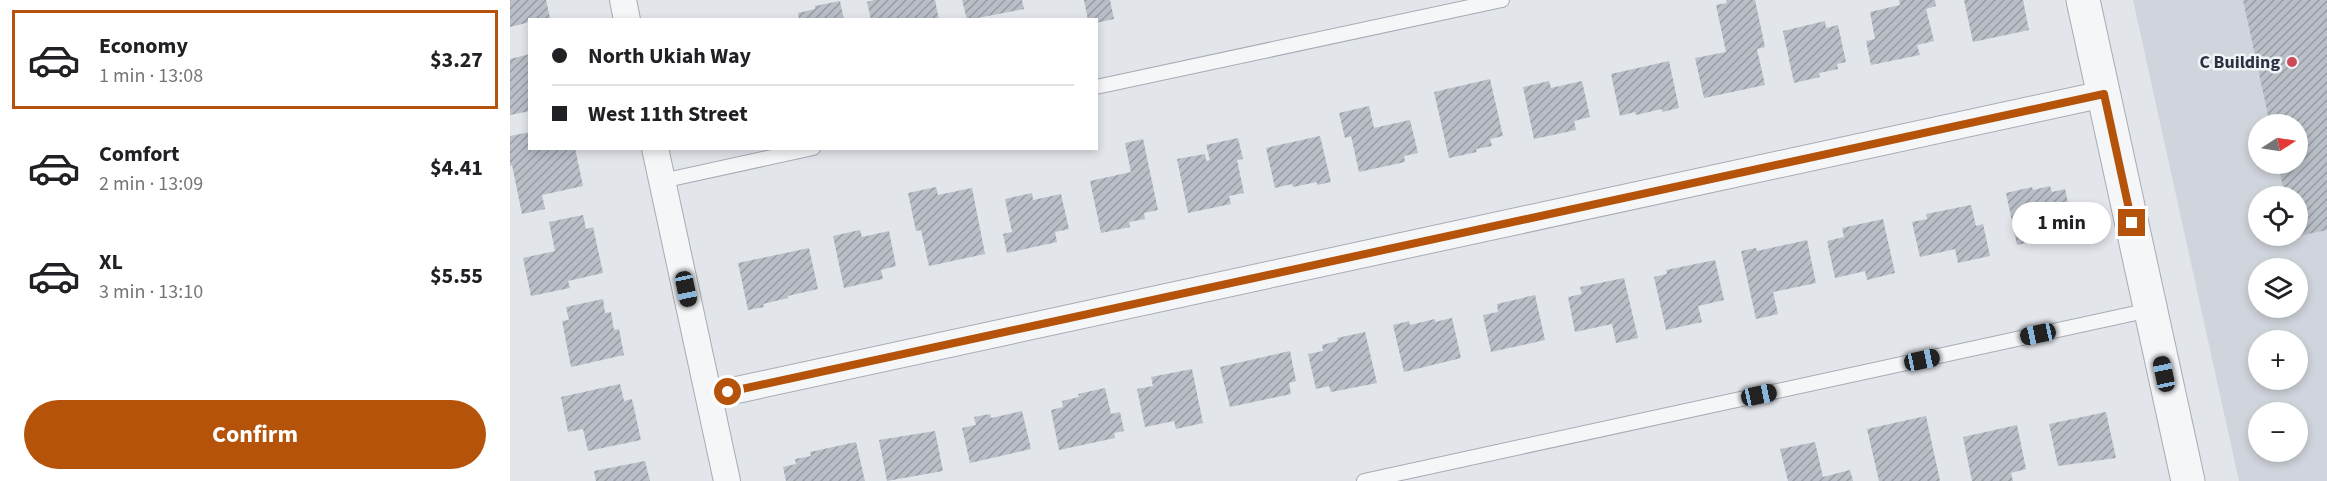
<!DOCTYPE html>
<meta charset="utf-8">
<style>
body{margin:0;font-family:"Source Sans 3",sans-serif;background:#f2f2f2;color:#202124;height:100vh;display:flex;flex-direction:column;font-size:22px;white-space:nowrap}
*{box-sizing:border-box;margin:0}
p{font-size:20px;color:#757577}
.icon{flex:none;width:33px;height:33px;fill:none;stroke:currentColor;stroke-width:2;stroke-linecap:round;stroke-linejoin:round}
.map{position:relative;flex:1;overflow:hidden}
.side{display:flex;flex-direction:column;background:#fff;width:510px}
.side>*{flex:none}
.top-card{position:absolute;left:18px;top:18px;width:570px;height:132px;border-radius:0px;box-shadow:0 3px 9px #0003;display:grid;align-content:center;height:132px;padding:0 24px;background:#fff}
.needle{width:39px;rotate:78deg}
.tools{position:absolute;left:1738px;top:114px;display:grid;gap:12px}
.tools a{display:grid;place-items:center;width:60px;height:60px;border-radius:50%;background:#fff;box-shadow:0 3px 9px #0003;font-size:30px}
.end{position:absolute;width:27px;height:27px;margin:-14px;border:8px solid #b45309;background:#fff;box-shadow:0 0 0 3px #fff}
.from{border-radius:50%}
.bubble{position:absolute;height:42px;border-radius:21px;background:#fff;box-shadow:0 3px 9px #0003;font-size:20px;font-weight:700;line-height:42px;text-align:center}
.car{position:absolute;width:18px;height:36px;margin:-18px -9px;border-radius:8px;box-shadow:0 0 4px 2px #0007;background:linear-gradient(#222 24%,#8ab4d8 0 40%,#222 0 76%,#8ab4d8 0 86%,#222 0)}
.top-card b{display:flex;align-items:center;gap:21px;height:57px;font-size:22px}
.top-card b+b{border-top:2px solid #e0e0e0}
.top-card i{width:15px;height:15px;background:#202124}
ul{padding:10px 0 0;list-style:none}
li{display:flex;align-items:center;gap:18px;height:99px;margin:0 12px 9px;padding:0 12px;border:3px solid transparent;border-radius:0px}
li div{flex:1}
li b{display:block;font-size:22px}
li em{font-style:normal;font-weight:700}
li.on{border-color:#b45309}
li>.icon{width:54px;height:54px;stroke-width:1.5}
.primary-button{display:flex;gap:12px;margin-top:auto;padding:12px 24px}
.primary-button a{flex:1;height:69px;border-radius:36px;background:#b45309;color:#fff;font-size:24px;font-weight:700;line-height:69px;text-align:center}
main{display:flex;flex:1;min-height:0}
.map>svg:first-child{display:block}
.built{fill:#d0d4dc;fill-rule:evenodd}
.building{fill:url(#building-hatch)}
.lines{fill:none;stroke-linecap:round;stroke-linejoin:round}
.service-casing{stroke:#a7acb4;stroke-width:16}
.minor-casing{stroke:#a7acb4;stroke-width:28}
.tertiary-casing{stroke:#a7acb4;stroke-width:35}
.service{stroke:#f4f6f8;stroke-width:14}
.minor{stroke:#f4f6f8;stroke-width:26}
.tertiary{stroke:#f4f6f8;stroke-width:33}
.route{stroke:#b45309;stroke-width:8}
.poi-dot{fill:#cd495a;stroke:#f1f4f7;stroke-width:2}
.labels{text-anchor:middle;stroke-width:5;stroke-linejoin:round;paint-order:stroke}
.poi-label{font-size:18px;font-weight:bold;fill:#2a3242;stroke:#f1f4f7;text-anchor:end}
</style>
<main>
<section class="side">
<ul>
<li class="on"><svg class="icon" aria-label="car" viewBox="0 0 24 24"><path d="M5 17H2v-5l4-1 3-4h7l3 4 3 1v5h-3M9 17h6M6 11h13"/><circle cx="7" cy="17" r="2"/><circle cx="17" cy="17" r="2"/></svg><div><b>Economy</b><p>1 min · 13:08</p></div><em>$3.27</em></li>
<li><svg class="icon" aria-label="car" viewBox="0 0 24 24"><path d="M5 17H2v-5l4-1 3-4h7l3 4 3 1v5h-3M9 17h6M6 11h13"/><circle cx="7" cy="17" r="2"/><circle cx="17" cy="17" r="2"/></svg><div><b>Comfort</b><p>2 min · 13:09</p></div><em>$4.41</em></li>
<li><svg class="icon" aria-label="car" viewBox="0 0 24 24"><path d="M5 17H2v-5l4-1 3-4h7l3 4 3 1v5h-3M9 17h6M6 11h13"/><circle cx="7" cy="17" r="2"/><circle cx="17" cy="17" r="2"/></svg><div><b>XL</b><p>3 min · 13:10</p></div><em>$5.55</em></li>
</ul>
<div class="primary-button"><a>Confirm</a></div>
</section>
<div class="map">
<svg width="1817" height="481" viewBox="0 0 1817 481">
<defs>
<pattern id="building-hatch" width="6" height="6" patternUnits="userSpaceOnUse" patternTransform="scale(1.5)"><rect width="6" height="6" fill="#b9bec7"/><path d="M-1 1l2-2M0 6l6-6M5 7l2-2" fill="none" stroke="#979ba3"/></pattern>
</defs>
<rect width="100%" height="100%" fill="#e2e5ea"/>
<path class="built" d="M1623,0H1817V481H1729ZM1749,124H1788V164H1749ZM1749,196H1788V236H1749ZM1749,268H1788V308H1749ZM1749,340H1788V380H1749ZM1749,412H1788V452H1749Z"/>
<path class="building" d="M0,0H36L40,18L20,20V22L0,27Z
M364,0H425L429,20H361L357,2Z
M452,0H512L514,9L457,20Z
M574,0H600L604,19L586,23V20H578Z
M1216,0H1245L1255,47L1247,49L1255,85L1194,98L1185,58L1216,52L1206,5L1217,3Z
M1389,0H1425L1426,6L1416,9L1424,41L1407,45L1410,55L1361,65L1356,41L1365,39L1360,12L1390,5Z
M1454,0H1513L1519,30L1463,42Z
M1733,0H1817V230L1788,236V196H1775L1768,164H1788V124H1760Z
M330,1L334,20H289L288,13L305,9V6Z
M1315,21L1316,28L1328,25L1336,62L1327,64L1328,69L1309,73L1310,77L1284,83L1273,31Z
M20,54V111L0,115V59Z
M1159,61L1169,108L1152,112V109L1126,115L1125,112L1110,116L1101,74Z
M980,79L993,136L980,139L982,146L966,149L967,152L939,158L924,92Z
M1039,81L1041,88L1072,81L1080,117L1064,121L1066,130L1024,139L1013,87Z
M859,106L864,128L900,120L908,153L894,156L895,162L849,172L841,136L835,138L829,113Z
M20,132V148H65L73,186L32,195L35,209L12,214L2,165L0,166V136Z
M810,136L821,182L807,185V182L783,187L782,184L765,188L756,148Z
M728,138L733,159L727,160L734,193L719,196L721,204L678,213L667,159L695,154L696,161L700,160L696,145Z
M633,139L648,210L634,213L635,219L619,222L620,227L591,233L580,181L621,172L615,143Z
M1540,186L1542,192L1555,189L1563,225L1550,228L1552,235L1507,245L1496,193L1522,187L1523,190Z
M426,187L428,195L462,188L475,254L419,266L411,230L406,231L398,193Z
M522,193L523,200L551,194L559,229L545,232L547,242L497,253L493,234L502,232L495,199Z
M1461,205L1466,226L1473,224L1480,256L1448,263L1445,249L1410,257L1402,222L1417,219L1416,214Z
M73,215L76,229L83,227L93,273L58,281L60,288L21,296L13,258L45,251L39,222Z
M1373,219L1385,273L1357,280L1355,271L1325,278L1317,241L1334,237L1332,228Z
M350,230L352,237L379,231L386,266L371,270L373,279L334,288L323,236Z
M1297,240L1306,283L1263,292L1268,314L1246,319L1231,251L1246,248L1247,251Z
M299,248L308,289L278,296V298L253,304L254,307L238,310L228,263Z
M1205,260L1214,300L1188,306L1192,322L1156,330L1144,277L1157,274L1156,270Z
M1114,278L1128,338L1106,343L1102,324L1065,332L1058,297L1072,294L1070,287Z
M1025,295L1035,340L981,352L973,315L988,312L987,304Z
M93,299L95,313L101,312L104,330L109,329L114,355L61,367L52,321L59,320L56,307Z
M942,318L951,358L894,372L883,325L899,321L900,325L925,319V322Z
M855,332L867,383L821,392L819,386L806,389L798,354L813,351L812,345L828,341L827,338Z
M780,351L786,381L779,383L781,394L720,407L710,367Z
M682,369L693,423L666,429L664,421L635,427L627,389L643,386L641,377Z
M110,384L114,401L122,399L131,440L78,451L73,429L58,432L51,397Z
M595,388L601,414L610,412L614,431L604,433L605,438L549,450L541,410L553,407L552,401L569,397L568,394Z
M512,411L521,449L460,463L452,428L466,425L464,417L480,414L481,418Z
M1596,412L1606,458L1548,466L1539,424Z
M1416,416L1430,481H1369L1357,429Z
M1507,425L1516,469L1501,473L1503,481H1462L1453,437Z
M425,431L433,471L377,481L369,440Z
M346,442L355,481H276L273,467L286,464L285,459L301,456L300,452Z
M1305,442L1313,477L1340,470L1343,481H1278L1270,449Z
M135,461L140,481H86L84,471Z"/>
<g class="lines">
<g class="service-casing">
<path id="service" d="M586,87L992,0
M152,181L303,148
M854,481L1640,310"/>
</g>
<g class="minor-casing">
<path id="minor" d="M113,0L117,20
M145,148L217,481
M199,396L1594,94"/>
</g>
<g class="tertiary-casing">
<path id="tertiary" d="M1573,0L1678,481"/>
</g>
<use href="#service" class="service"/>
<use href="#minor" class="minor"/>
<use href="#tertiary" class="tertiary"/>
</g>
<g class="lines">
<path class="route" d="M218,392L1594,94L1622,223"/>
</g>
<circle class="poi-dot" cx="1782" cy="62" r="6"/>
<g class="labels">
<g class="poi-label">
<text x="1770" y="68">C Building</text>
</g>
</g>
</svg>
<div class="tools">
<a><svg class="needle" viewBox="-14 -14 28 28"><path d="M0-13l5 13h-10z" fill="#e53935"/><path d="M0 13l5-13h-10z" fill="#757577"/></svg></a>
<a><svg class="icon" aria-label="locate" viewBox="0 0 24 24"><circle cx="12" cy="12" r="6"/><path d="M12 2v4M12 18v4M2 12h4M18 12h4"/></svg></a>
<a><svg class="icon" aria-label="layers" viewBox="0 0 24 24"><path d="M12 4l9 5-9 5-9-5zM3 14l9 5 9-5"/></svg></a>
<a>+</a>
<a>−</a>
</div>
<i class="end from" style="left:218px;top:392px"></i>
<i class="end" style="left:1622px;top:223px"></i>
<div class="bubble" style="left:1502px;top:202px;width:99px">1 min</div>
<i class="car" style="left:176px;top:289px;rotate:168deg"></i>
<i class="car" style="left:1528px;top:334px;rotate:258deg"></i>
<i class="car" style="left:1412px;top:360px;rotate:78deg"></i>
<i class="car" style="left:1654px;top:374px;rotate:348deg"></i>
<i class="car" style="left:1249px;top:395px;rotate:78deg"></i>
<div class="top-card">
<b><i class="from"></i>North Ukiah Way</b>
<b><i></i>West 11th Street</b>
</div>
</div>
</main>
